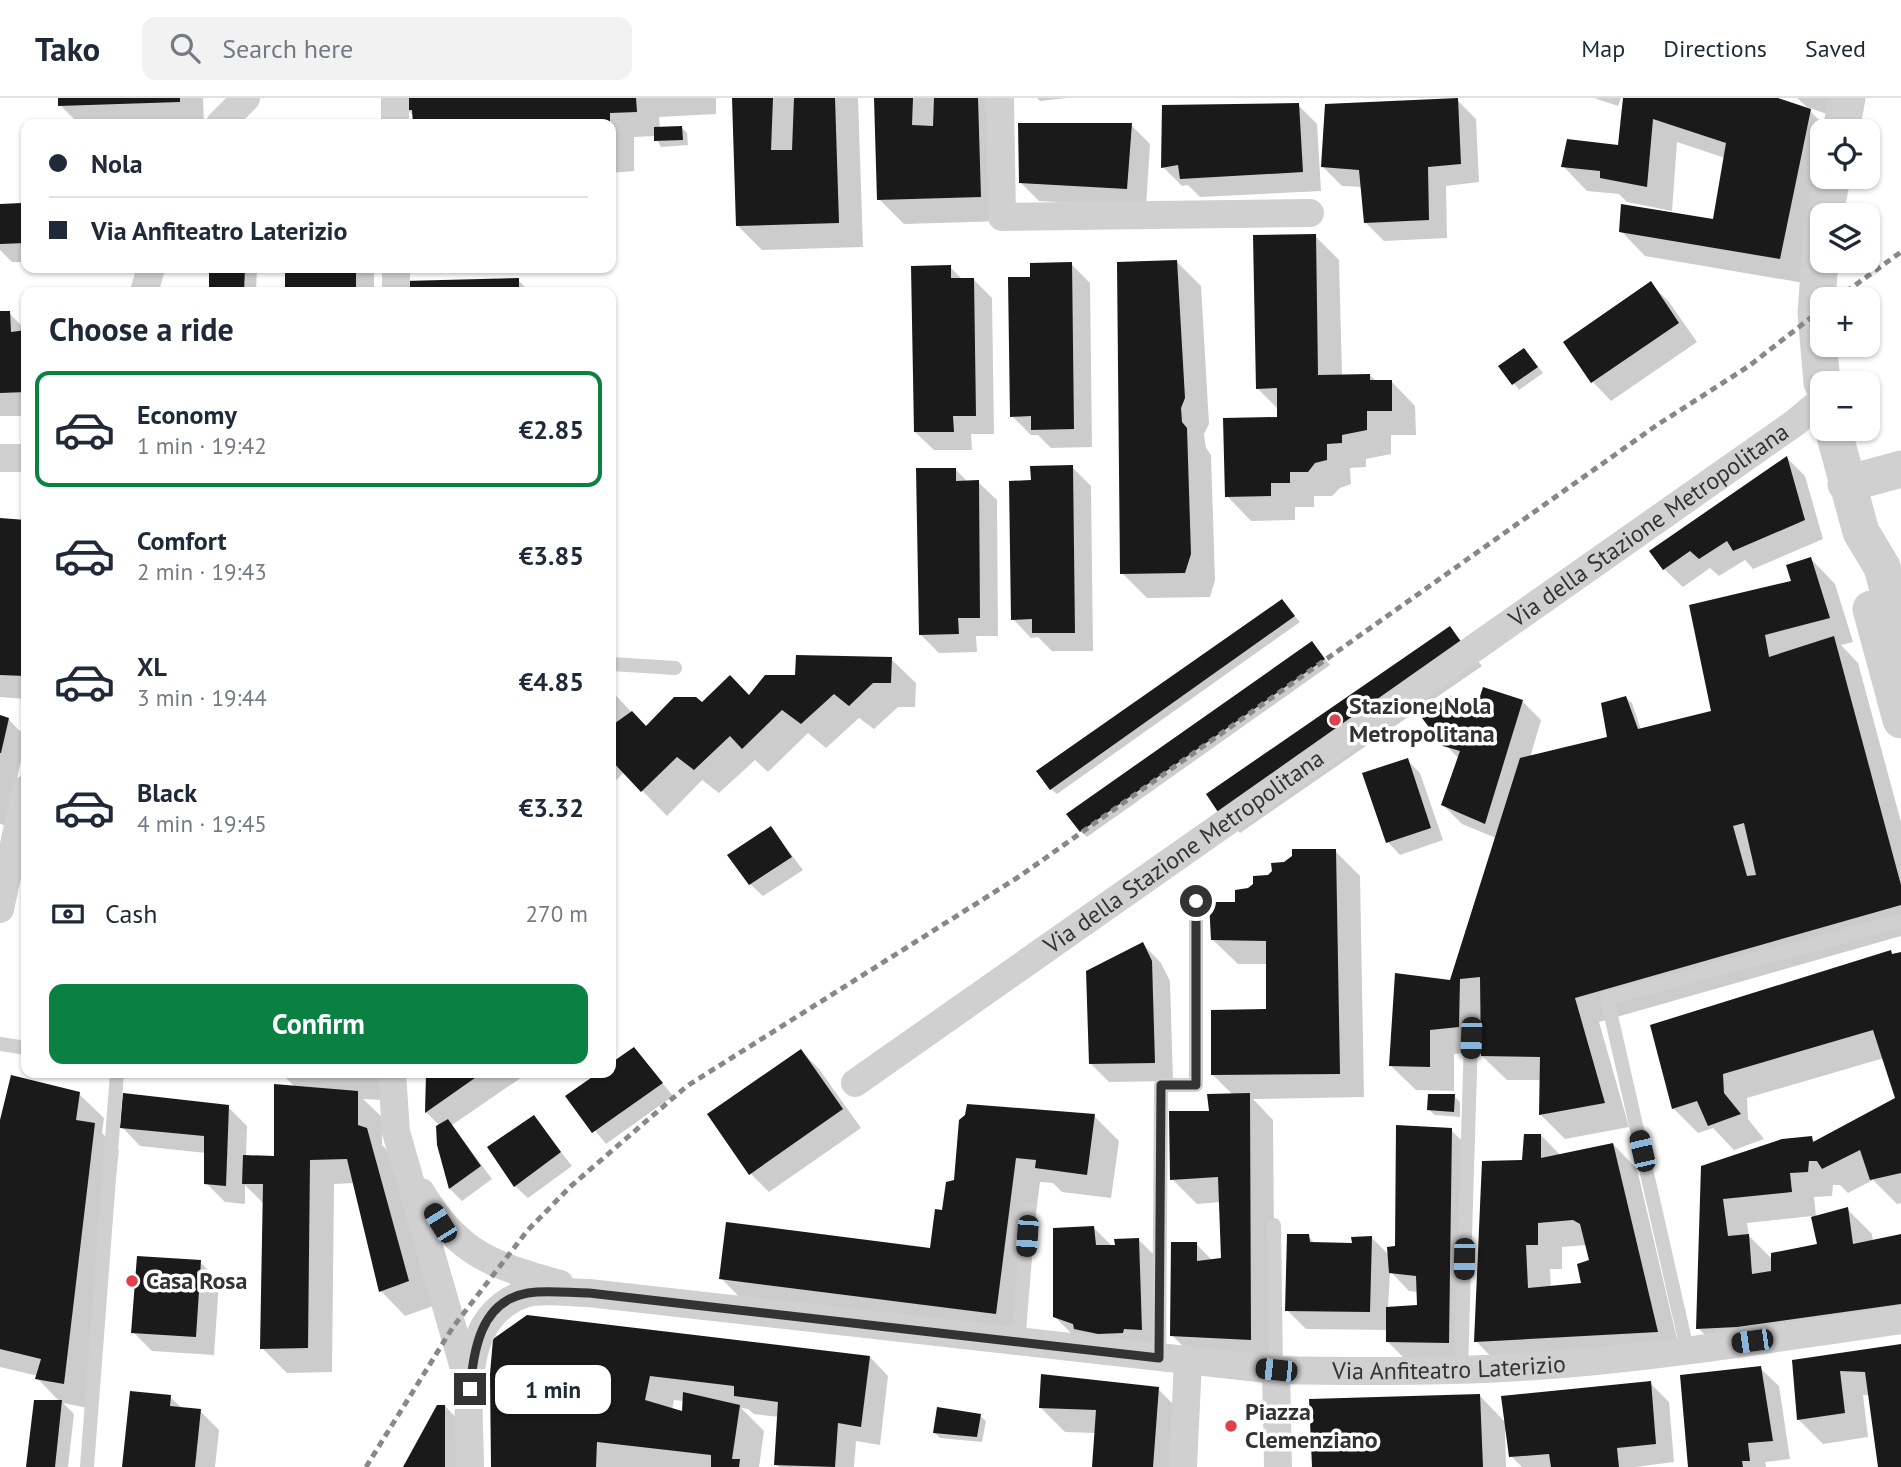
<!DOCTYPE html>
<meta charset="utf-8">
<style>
body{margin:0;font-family:"PT Sans",sans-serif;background:#f2f2f3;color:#1f2937;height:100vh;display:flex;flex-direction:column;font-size:26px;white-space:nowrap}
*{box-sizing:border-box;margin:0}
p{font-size:23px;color:#747a83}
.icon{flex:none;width:38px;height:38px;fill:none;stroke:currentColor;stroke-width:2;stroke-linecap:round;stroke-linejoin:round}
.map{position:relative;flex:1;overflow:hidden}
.details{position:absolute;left:21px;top:189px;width:595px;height:791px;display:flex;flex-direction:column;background:#fff;border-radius:14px;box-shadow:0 2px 5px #0004}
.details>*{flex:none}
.guide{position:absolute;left:21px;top:21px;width:595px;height:154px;border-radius:14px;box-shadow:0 2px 5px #0004;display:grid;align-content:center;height:154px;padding:0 28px;background:#fff}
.controls{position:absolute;left:1810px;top:21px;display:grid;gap:14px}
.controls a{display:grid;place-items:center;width:70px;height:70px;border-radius:14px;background:#fff;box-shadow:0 2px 5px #0004;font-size:35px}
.end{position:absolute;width:32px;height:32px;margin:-16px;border:9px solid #333;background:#fff;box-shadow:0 0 0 4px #fff}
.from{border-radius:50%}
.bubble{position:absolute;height:49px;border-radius:14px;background:#fff;box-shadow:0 2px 5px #0004;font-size:23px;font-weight:600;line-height:49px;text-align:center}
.car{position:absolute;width:21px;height:42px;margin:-21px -10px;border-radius:9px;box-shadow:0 0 5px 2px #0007;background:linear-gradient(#222 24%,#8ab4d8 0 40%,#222 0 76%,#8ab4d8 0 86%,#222 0)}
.guide b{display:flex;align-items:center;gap:24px;height:66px;font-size:26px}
.guide b+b{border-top:2px solid #e0e1e3}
.guide i{width:18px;height:18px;background:#1f2937}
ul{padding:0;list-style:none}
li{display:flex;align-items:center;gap:21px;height:116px;margin:0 14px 10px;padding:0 14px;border:4px solid transparent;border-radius:14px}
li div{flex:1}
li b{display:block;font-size:26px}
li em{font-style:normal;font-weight:600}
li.active{border-color:#0b8043}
li>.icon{width:63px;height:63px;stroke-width:1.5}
h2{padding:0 28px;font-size:32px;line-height:84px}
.pay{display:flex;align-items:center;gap:18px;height:77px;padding:0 28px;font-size:26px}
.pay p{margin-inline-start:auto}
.action{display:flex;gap:14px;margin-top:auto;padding:14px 28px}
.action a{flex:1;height:80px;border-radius:14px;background:#0b8043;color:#fff;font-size:28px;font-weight:600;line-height:80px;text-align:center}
header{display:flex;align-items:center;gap:42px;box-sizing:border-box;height:98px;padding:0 35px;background:#fff;border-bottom:2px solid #e0e1e3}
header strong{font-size:33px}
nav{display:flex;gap:38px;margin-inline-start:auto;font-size:24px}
.search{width:490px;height:63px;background:#f2f2f3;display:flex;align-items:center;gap:18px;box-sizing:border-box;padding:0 24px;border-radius:14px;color:#747a83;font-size:26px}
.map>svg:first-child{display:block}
.shadow{fill:#0003;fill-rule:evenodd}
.building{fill:#1a1a1a;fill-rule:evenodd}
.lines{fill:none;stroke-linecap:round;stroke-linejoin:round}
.service{stroke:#d0d0d0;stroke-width:14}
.minor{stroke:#d0d0d0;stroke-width:28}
.tertiary{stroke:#d0d0d0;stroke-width:37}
.rail{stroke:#888;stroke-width:5;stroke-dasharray:7 5;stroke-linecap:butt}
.route{stroke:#333;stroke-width:9}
.poi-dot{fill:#df404b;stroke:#fff;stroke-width:2.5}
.labels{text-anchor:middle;stroke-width:7;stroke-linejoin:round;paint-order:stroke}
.street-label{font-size:24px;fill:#333;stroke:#fff}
.poi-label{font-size:24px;font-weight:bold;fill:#333;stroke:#fff;text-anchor:start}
</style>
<header>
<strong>Tako</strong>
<div class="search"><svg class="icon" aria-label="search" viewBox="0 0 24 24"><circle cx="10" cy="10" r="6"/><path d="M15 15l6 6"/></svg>Search here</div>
<nav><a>Map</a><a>Directions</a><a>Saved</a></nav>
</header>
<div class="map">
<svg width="1901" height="1369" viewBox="0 0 1901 1369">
<rect width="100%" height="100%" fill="#fff"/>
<path class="shadow" d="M59,0H203L204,26H79L60,7Z
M407,0H716V16L659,19L660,30L681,29L687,35L688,47L661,49L655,38L634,39V73L611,75V26H415L414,18L407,11Z
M734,0H858L863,149L762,152L737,127Z
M876,0H1001L1004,123L904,126L879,101Z
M1037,0H1067L1040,3Z
M1594,0H1621L1618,8Z
M1625,0H1773L1810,13L1830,33H1822V79L1804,185L1645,158L1621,133L1714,123L1725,60L1677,44L1672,113L1627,104L1619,96L1587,93L1563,68L1619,48Z
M1797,0H1839L1838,20L1807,9Z
M1457,2L1476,21L1479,84L1446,88L1447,140L1384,143L1365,124L1362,89L1342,88L1323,69Z
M1298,7L1317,26L1321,93L1200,99L1188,87L1182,88L1163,69Z
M1131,27L1150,46L1146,109L1039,103L1020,84Z
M26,56V164H12L0,152V107H24L22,57Z
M1315,138L1339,162L1342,278L1370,277L1376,283H1391L1415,308L1416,337H1391V356L1366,361V369L1350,370L1351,386L1340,390L1332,398H1314V409H1295V422L1251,423L1227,398L1279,321V312L1257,290Z
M1176,163L1201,188L1209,326L1204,336L1206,350L1211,357L1215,482L1210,499L1147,500L1122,475Z
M1071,166L1090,185L1092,349L1051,350L1038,337H1031L1012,318L1032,181Z
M950,169L963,182L973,181L992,200L994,336H971L972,352H934L915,334Z
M80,170H120V174L86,175Z
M216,170H257L256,194H211V171Z
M287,170H374V194H287Z
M518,182L530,194H405Z
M1651,186L1669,204L1697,244L1611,303L1593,284L1565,245Z
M0,215H9L26,232V318H0Z
M1530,258L1543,275L1519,292L1501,269Z
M1787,360L1805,378L1823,441L1753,471L1745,462L1719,478L1710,470L1683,489L1664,471Z
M1072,369L1091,388L1093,553H1052L1038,539L1031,540L1013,521L1032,384Z
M955,371L968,384H978L997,402L998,538H976L977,554L939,555L920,536Z
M0,422L26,424V601L0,599Z
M1811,461L1835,486L1853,544L1841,547L1858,565L1901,724V838L1599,924L1629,1029L1565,1041L1540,1016L1541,982H1507L1482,958V953L1454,956V993L1416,992L1391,968L1451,884L1496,740L1462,726L1443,707L1459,661L1445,646L1457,606L1478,611L1522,603L1541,622L1530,660L1609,640L1626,600L1632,605L1641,632L1713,614Z
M1287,509L1300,524L1057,696L1051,691Z
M1450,530L1482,568L1240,735L1221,716Z
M611,547L614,550L615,571H611Z
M1317,551L1330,567L1087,739L1081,733Z
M891,561L916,585L915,609H898L874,631L859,620L826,650L808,635L768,674L755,662L719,695L702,682L667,718L624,674L611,688V592L646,630L702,607L750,599L797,579Z
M0,619L8,621L26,639L7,728L0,726Z
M1407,662L1420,675L1443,742L1400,757L1388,744Z
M771,730L803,772L763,798L750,786Z
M1335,753L1360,778L1364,999L1253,1001L1273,1022L1275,1266L1196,1262L1172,1237L1196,1146L1213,1163L1223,1162L1221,1104L1197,1106L1172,1081L1211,1015L1233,997L1213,977L1268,913V866H1238L1213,842L1248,792L1268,778Z
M1143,846L1161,865L1170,883L1173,983L1109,984L1091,966Z
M1901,856V1105L1897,1106L1873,1082L1848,1095L1840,1087H1833L1832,1098L1814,1099L1816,1119L1847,1111L1872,1136L1873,1144L1901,1138V1233L1723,1255L1698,1230L1702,1070L1811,1040L1815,1044L1897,1000L1884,960L1747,1000L1748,1021L1764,1041L1734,1052L1713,1030L1698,1035L1673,1010L1894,858ZM1812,1118L1819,1148L1773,1162L1749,1138L1747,1125Z
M634,951L673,998L606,1046L567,998L601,975H611V968Z
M801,953L819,971L861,1030L769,1094L751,1076Z
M281,975H384L382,1002L363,1001L382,1019V1047L391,1056L433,1208L405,1218L381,1193L354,1085L334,1086L332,1274L287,1275L262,1250L265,1107L245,1087V1106L225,1104L206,1085V1055L140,1048L122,1029L228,1009L247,1028L246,1059L276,1060L296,990Z
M427,975H528L452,1027L492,1081L462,1103L450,1091L439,1047L440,1028L426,1014Z
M79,996L104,1020L102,1035L119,1052L88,1310L63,1305L74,1316L68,1369H28L60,1304L37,1280L38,1278L0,1269V1030Z
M1454,998L1460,1004V1019L1435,1017L1429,1012Z
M1094,1018L1119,1043L1111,1100L1062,1094L1053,1085L1040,1084L1020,1240L745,1205L721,1180L931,1152L956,1084Z
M534,1020L572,1068L528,1100L515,1088Z
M1451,1032L1470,1051L1467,1263L1406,1262L1387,1243L1388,1232L1306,1231L1287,1212L1308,1138L1315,1146H1354L1372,1140L1390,1158L1397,1150ZM1390,1173L1409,1193L1418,1194L1419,1209L1388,1211Z
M1541,1037L1561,1058L1613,1046L1637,1071L1681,1258L1500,1268L1476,1243L1524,1063ZM1587,1147L1591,1163L1583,1186L1551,1190L1550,1171H1562V1149Z
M1094,1130L1113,1149L1138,1141L1157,1160L1160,1250L1073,1237L1054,1218Z
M200,1164L219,1183L214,1257L152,1253L133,1234Z
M528,1219L870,1259L888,1278L880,1347L856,1343L854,1369H779L776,1367L779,1319L754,1316L748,1311L741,1310L764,1333L759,1369H492ZM674,1302L684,1303L683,1315L672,1312Z
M1901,1248V1369H1880L1870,1297H1863L1868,1339L1823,1346L1798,1321L1794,1263Z
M1760,1270L1779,1288L1790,1361L1765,1364L1766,1369H1690Z
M1650,1285L1669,1304L1674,1364L1635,1369H1522L1511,1358L1507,1333H1505L1506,1369H1314L1480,1298L1506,1325Z
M1158,1291L1183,1316L1179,1369H1093L1096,1335L1065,1334L1041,1310Z
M170,1299L183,1311L200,1313L219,1332L215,1369H124Z
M445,1308L469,1333V1369H405Z
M980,1318L986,1323L982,1344L940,1340L935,1335Z"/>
<path class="building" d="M58,0H180V4L58,8Z
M406,0H636L637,14L610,15V26H413L412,12H405Z
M732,0H773L771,52H792L794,0H835L839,125L736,128Z
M874,0H913L912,27L933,28L934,0H978L981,99L877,102Z
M1458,0L1461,66L1428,69L1429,122L1364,125L1359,72L1321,69L1325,6Z
M1623,0H1778L1811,11L1780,161L1619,134L1621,106L1713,121L1726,45L1653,21L1647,89L1600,80V73L1561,69L1567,41L1618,47Z
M1299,5L1303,74L1180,81L1178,67L1161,70L1162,7Z
M1018,25H1132L1127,91L1019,85Z
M682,28L683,42L654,43V29Z
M21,55H26V145L0,146V106L22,105Z
M1316,136L1318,277L1370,276V282H1392V313H1367V332L1342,337V345L1327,346V362L1315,365L1308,374H1290V385H1271V398L1225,399L1223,320L1277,319V290L1256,291L1253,137Z
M1177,162L1185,300L1181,310L1182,324L1187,330L1191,456L1185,475L1120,476L1117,164Z
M1072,164L1074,331L1031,332V318L1010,319L1008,179H1030V165Z
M951,167V180H974L976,318H953L954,334H914L911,168Z
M209,170H245L244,194H209Z
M285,170H356V194H285Z
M519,180V194H404V183Z
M1651,183L1679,225L1591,285L1563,244Z
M0,213H10L11,234L26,232V294L0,295Z
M1524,250L1538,269L1512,287L1498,268Z
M1787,358L1805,422L1733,453L1727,443L1699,461L1690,453L1663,472L1649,453Z
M1073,367L1075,535H1032V521L1011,522L1009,383L1031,382L1030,368Z
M916,370H956V383L979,382L980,520H958L959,536L919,537Z
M0,420L26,422V578L0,577Z
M1811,459L1830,520L1765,537L1769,559L1834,538L1901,787V807L1575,900L1605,1005L1539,1017L1540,959L1481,958L1480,879L1460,881L1459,929L1430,932V969L1389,968L1395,875L1450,882L1520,660L1607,639L1601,605L1626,598L1638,631L1711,613L1689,507L1791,483L1786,467ZM1744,725L1756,777L1747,778L1733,728Z
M1282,501L1295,518L1050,692L1036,673Z
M1450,528L1464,548L1220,717L1206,696Z
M1312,543L1325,561L1080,734L1066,716Z
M796,557L892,559L891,585H873L849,608L834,596L801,626L782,612L742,651L730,638L694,672L677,659L641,694L611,662V628L632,613L646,628L674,599H696L702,604L730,577L749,597L765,577H795Z
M1483,589L1523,602L1485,726L1441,707L1460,653L1443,648L1422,620L1449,597L1458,604L1477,608Z
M0,617L9,620L1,655H0Z
M1408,660L1431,730L1386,745L1362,675Z
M771,728L792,759L749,787L727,757Z
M1292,751H1336L1340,976L1211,977V912L1266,911V843L1211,842L1209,804H1235V792L1248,790L1253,786V778L1268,777L1272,773L1271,765L1284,764L1292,758Z
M1143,844L1152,863L1155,965L1089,966L1086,873Z
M1891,852L1892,856L1901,854V1075L1870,1082L1860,1052L1822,1071L1817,1063H1809L1808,1074L1790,1075L1792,1094L1723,1101L1728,1138L1749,1136L1752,1176L1771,1173V1155L1817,1146L1811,1119L1848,1109L1853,1146L1901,1136V1206L1737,1229L1696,1231L1701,1068L1782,1041L1812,1038L1813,1044L1895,1000L1873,932L1723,976L1724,995L1741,1016L1708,1028L1697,1003L1672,1011L1650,927Z
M634,949L663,985L592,1035L565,998L598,975H611V965Z
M801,951L843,1011L749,1077L707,1016Z
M426,975H482L425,1015Z
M11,977L80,994L76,1022L95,1025L64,1286L35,1281L41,1261L0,1251V1022Z
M274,986L358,993V1027L367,1030L409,1183L379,1194L347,1061L310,1062L308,1250L260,1251L263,1086H242L243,1057L274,1058Z
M123,995L229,1007L226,1088L204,1086V1038L120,1030Z
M1250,995L1251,1242L1170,1238L1171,1144H1197V1163L1221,1160L1218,1079L1170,1082L1169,1013H1209L1207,996Z
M1428,996H1455L1454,1014L1427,1012Z
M967,1006L1095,1016L1087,1077L1035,1070L1036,1062L1016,1060L996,1216L719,1181L726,1124L930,1150L935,1111L942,1112L946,1084L954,1082L959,1022L965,1017Z
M534,1017L561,1054L514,1089L487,1049Z
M448,1021L481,1068L449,1091L437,1047L436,1028Z
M1396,1027L1452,1030L1449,1245L1386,1244V1209L1417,1207L1416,1178L1389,1175L1387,1149L1395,1148Z
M1524,1036H1541V1060L1613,1045L1658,1234L1474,1244L1482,1063L1522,1062ZM1573,1122L1580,1126L1589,1162L1577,1166L1581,1185L1528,1190L1526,1147H1538V1125Z
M1094,1128L1096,1147H1115L1114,1141L1139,1140L1142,1232L1124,1231L1123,1235L1098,1236L1074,1231L1073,1226L1053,1219V1130Z
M1287,1136H1309L1310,1144L1352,1145L1351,1139L1372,1138L1370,1214L1285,1213Z
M137,1158L201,1162L196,1239L131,1235Z
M527,1217L870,1258L861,1329L838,1325L835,1369L774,1367L778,1304L734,1298V1288L650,1278L645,1302L682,1313L683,1294L740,1307L732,1361H740L739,1369H711V1357L597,1344L596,1369H491L490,1276L493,1241Z
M1901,1246V1369H1878L1865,1274L1840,1273L1845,1315L1797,1322L1792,1262Z
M1761,1268L1773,1343L1748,1345L1750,1363H1742L1743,1369H1688L1680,1277Z
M1041,1276L1159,1289L1153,1369H1092L1096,1312L1039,1310Z
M1651,1283L1656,1346L1617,1350L1619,1369H1551L1549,1356L1509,1359L1501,1298Z
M130,1293L171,1297L170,1308L201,1311L195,1369H122Z
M1480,1296L1483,1369H1312L1309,1301Z
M34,1302H62L55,1369H26Z
M437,1307H445V1369H403Z
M937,1309L981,1316L977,1339L933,1335Z"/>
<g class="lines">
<path class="service" d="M611,566L675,570
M0,946L26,950
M1274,1127L1276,1272
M1018,1245L1029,1111
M1687,1251L1607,900L1901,823
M1159,1260L1161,987H1196V803
M1461,1272L1471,940
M87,1369L117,975"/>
<g class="minor">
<path d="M395,0V26"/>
<path d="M1000,0L1002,119L1310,115"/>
<path d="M220,26L246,0"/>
<path d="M396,170V194"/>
<path d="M144,194L151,170"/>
<path d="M0,360H26"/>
<path d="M0,811L26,691"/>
<path d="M392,975L396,1034L466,1277"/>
<path id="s1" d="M855,985L1796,324L1822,302"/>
<path d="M421,1094C460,1157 492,1167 560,1186"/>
<path d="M1276,1272L1278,1369"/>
<path id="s2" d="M470,1369C470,1311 455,1220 524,1196C542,1190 569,1195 589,1195L1276,1272C1363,1274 1450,1274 1537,1268C1658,1260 1780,1239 1901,1222"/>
<path d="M1183,1369L1188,1263"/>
</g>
<path class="tertiary" d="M1841,33L1847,0
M1825,117L1832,79
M1822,135L1816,215L1822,285
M1833,331L1861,434L1882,469L1901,540
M1846,386L1901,371
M1871,511L1901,622"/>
<path class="rail" d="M1836,201L1901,154
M366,1369L453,1229L527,1133L571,1088L687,988L1020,778L1657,327L1749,268L1822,211"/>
</g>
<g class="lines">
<path class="route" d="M470,1291C474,1252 480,1203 528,1195C547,1192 569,1195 589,1195L1159,1260L1161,987H1196V803"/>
</g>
<g class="poi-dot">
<circle cx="1335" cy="622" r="7"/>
<circle cx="132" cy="1183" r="7"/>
<circle cx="1231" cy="1328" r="7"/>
</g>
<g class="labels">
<g class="street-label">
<text dy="8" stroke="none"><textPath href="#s1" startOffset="970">Via della Stazione Metropolitana</textPath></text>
<text dy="8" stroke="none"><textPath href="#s1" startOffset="402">Via della Stazione Metropolitana</textPath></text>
<text dy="8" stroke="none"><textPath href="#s2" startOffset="1125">Via Anfiteatro Laterizio</textPath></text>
</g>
<g class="poi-label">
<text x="1349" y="616">Stazione Nola<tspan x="1349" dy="28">Metropolitana</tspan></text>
<text x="146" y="1191">Casa Rosa</text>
<text x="1245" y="1322">Piazza<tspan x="1245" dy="28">Clemenziano</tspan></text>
</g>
</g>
</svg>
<div class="controls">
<a><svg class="icon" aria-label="locate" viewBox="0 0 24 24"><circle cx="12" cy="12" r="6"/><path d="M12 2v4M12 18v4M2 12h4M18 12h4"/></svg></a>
<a><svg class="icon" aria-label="layers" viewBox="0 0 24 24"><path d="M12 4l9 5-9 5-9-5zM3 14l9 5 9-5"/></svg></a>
<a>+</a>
<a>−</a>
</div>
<i class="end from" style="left:1196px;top:803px"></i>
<i class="end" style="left:470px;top:1291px"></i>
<div class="bubble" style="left:495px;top:1267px;width:116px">1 min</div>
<i class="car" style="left:1471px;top:940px;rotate:182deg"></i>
<i class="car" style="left:1642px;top:1053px;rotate:347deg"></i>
<i class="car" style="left:440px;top:1125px;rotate:328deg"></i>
<i class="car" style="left:1027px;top:1138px;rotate:184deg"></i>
<i class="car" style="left:1464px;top:1161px;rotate:181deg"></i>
<i class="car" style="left:1752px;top:1243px;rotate:262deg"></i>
<i class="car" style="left:1276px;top:1272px;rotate:276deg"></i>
<div class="guide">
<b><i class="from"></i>Nola</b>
<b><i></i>Via Anfiteatro Laterizio</b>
</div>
<section class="details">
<h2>Choose a ride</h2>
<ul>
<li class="active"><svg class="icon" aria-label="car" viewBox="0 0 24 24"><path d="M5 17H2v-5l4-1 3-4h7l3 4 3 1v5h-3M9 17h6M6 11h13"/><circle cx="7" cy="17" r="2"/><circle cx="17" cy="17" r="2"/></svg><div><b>Economy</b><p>1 min · 19:42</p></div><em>€2.85</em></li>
<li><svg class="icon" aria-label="car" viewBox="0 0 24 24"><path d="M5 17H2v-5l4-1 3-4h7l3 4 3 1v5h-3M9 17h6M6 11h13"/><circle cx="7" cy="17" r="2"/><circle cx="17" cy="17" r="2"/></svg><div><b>Comfort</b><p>2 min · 19:43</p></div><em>€3.85</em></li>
<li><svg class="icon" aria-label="car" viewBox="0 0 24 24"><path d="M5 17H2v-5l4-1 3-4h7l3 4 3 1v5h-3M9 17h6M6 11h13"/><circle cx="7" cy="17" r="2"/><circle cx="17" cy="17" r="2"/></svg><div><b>XL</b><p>3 min · 19:44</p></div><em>€4.85</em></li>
<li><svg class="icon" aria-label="car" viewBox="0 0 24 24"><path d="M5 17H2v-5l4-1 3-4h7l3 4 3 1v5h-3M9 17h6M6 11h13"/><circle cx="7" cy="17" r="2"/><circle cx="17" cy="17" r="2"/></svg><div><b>Black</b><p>4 min · 19:45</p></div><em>€3.32</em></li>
</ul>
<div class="pay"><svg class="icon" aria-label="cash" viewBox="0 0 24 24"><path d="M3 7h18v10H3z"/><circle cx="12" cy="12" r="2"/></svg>Cash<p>270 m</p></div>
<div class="action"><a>Confirm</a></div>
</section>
</div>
